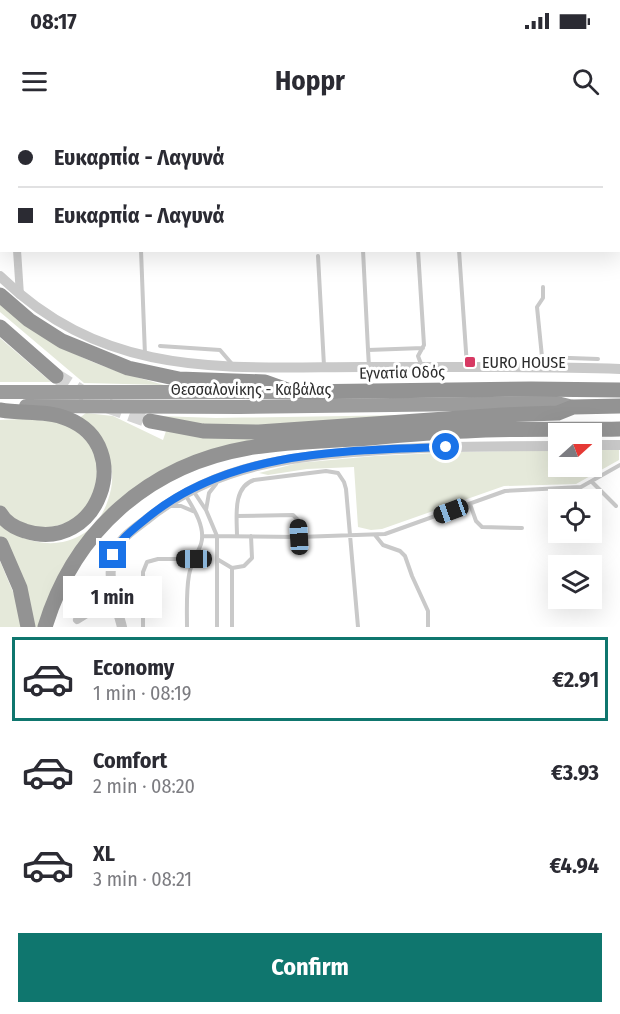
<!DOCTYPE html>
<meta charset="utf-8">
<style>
body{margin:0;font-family:"Fira Sans Condensed",sans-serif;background:#f7f7f7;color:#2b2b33;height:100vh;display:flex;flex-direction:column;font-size:22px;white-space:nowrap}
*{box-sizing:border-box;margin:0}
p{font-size:20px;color:#7c7c81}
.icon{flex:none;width:33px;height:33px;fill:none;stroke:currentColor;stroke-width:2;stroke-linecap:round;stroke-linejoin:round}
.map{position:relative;height:507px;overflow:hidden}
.panel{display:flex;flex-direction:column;background:#fff;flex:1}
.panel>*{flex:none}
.top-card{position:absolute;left:0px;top:0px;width:621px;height:132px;box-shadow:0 6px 24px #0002;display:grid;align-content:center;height:132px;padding:0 18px;background:#fff}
.needle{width:39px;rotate:69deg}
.controls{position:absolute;left:548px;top:303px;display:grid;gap:12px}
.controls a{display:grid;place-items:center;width:54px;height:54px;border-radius:0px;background:#fff;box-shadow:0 6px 24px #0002;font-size:30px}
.end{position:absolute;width:27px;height:27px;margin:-14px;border:8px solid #1a73e8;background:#fff;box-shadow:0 0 0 3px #fff}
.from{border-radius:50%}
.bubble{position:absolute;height:42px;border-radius:0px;background:#fff;box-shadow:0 6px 24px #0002;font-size:20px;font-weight:700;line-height:42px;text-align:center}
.car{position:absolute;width:18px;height:36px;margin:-18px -9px;border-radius:8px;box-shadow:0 0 4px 2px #0007;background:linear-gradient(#222 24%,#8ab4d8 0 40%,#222 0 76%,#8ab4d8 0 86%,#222 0)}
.top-card b{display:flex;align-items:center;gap:21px;height:57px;font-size:22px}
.top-card b+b{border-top:2px solid #e1e1e2}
.top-card i{width:15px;height:15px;background:#2b2b33}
ul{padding:10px 0 0;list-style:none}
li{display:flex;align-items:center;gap:18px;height:84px;margin:0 12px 9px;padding:0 6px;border:3px solid transparent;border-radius:0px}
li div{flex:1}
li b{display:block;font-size:22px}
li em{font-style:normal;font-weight:700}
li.current{border-color:#0f766e}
li>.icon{width:54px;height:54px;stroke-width:1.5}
.cta{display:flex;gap:12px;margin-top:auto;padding:12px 18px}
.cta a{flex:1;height:69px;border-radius:0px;background:#0f766e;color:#fff;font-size:24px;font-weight:700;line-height:69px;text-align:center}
.status{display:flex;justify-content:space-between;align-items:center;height:42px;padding:0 30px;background:#fff;direction:ltr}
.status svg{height:16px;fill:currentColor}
header{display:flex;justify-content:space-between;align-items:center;height:78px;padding:0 18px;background:#fff;font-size:27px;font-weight:700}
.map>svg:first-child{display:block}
.green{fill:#e5e9da}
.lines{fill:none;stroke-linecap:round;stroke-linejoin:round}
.motorway-tunnel{stroke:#d5d5d5;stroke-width:15;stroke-dasharray:15 8;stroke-linecap:butt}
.service{stroke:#c9c9c9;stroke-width:4}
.minor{stroke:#c9c9c9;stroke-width:8}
.tertiary{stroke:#c9c9c9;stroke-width:10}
.trunk{stroke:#9c9c9c;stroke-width:14}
.motorway{stroke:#939393;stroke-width:15}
.route{stroke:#1a73e8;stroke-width:8}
.poi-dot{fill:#d73963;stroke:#fff;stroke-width:2}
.labels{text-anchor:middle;stroke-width:6;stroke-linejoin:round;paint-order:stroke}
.poi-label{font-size:16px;fill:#2c2c2c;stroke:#fff;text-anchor:start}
.street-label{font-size:16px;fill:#2c2c2c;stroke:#fff}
</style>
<div class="status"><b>08:17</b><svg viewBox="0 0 49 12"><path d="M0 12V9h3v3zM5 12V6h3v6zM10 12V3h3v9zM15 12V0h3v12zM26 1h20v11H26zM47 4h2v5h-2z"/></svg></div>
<header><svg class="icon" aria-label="menu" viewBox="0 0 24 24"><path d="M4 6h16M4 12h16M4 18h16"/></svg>Hoppr<svg class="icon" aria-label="search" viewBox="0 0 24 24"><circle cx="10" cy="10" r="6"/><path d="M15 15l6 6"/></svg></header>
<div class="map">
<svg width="620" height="507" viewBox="0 0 620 507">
<rect width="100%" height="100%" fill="#fff"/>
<path class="green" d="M0,179C17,193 34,208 52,220C85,243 125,254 164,265L84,263L0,192Z
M0,218L51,262H0Z
M86,293L113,296L163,320L166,311L264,317L190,339L149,357L116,385L40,507H33L0,423V403C35,435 92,430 108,380C112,369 114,355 110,343C105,330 87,311 78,299Z
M407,295L220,309L159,296L216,298Z
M22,299L53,301L73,308L95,329L101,359L81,399L37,411L4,393L0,386V300Z
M591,329H619V340L576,364L504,366L382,409L371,410L358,407L354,347L307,349L268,355L259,353L298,343L375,336L456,332L558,330V346H591Z
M0,441L16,479L22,507H0Z"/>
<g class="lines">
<path class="motorway-tunnel" d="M56,256L86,275
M108,286L150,301"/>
<path class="service" d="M88,0V2
M144,0V2
M192,0V2
M0,2H2
M289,2H306
M141,130L145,235
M363,130L368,230L423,228
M418,130L424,225L418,236L421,244
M459,130L467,246
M318,136L324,246
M543,167V178L537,187L542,237L598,239
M160,226L220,230L232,244
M368,230L369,247
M592,362L616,386
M194,372L206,390L217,416V507
M186,376C194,389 206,408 201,424C197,435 191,443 189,455C186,472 187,490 187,507
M470,384L476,401L482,407L522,408
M171,386H181L195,392
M206,390L209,373L216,364
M237,396L293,395L298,400L299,417
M375,415L383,425L400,431L405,436L412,456L428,491V507
M202,416L299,417L385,414L505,371L581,367L620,345
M237,416C237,398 232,367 254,360L326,351L338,353L344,362L346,369L358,507
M217,439L232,448L244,446L252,438L251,416
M232,448V507
M143,507V452L147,442L158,439H193"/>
<path class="minor" d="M16,2V0
M0,113L2,112
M17,130L20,175
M77,500L114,477"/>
<path class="tertiary" d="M0,156C107,260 225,247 362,247C448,247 534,246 620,249
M591,325H620
M122,507C116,484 106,459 113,436C118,419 133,410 146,400C216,343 295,336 381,330C440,326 499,326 558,326"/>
<path class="trunk" d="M0,272H288
M26,286L240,287L557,283L573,287"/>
<path class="motorway" d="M0,175L29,200L62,221L128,248L179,259L265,262L293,272L531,269L620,270
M0,207L56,256
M0,290C22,294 47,290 68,299C137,327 98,435 25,411C15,408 5,402 0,393
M150,301L203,311L259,312L503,295L558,293L573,287L620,286
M1,424L20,468L28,507
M45,507C74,411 149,345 248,328C288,321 330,321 370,318C402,315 434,312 466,311C517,308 569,310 620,309"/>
</g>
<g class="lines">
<path class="route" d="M113,435C120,418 134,409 147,398C230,330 344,331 446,327"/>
</g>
<rect class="poi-dot" x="464" y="236" width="12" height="12" rx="3"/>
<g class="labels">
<g class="poi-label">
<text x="482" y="248">EURO HOUSE</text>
</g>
<g class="street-label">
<text transform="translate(402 252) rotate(-1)" y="6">Εγνατία Οδός</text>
<text x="251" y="275">Θεσσαλονίκης - Καβάλας</text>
</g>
</g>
</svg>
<div class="controls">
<a><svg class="needle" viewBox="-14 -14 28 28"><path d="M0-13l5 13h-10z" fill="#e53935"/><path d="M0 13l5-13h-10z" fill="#7c7c81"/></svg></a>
<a><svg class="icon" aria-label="locate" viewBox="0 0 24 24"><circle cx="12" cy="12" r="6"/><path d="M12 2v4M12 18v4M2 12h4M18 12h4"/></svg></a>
<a><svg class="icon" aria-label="layers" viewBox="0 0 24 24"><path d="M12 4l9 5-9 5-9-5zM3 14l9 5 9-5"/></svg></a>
</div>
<i class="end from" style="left:446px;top:327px"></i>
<i class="end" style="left:113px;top:435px"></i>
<div class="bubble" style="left:63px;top:456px;width:99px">1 min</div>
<i class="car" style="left:451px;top:391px;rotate:250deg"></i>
<i class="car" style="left:299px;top:417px;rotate:357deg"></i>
<i class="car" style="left:194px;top:439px;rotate:270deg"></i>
<div class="top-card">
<b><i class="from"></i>Ευκαρπία - Λαγυνά</b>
<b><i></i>Ευκαρπία - Λαγυνά</b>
</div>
</div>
<section class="panel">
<ul>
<li class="current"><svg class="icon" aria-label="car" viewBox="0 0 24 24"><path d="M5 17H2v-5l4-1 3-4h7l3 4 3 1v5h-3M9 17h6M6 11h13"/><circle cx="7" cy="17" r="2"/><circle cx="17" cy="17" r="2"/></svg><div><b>Economy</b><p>1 min · 08:19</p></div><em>€2.91</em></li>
<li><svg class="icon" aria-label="car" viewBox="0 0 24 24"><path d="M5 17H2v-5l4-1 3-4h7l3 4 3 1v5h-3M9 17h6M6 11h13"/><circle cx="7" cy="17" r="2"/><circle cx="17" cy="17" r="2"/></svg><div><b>Comfort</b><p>2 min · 08:20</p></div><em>€3.93</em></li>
<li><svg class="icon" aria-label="car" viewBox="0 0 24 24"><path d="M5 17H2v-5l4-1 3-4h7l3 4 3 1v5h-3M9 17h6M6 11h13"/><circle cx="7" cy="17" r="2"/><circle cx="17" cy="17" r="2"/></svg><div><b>XL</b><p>3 min · 08:21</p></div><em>€4.94</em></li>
</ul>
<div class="cta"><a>Confirm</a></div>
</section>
